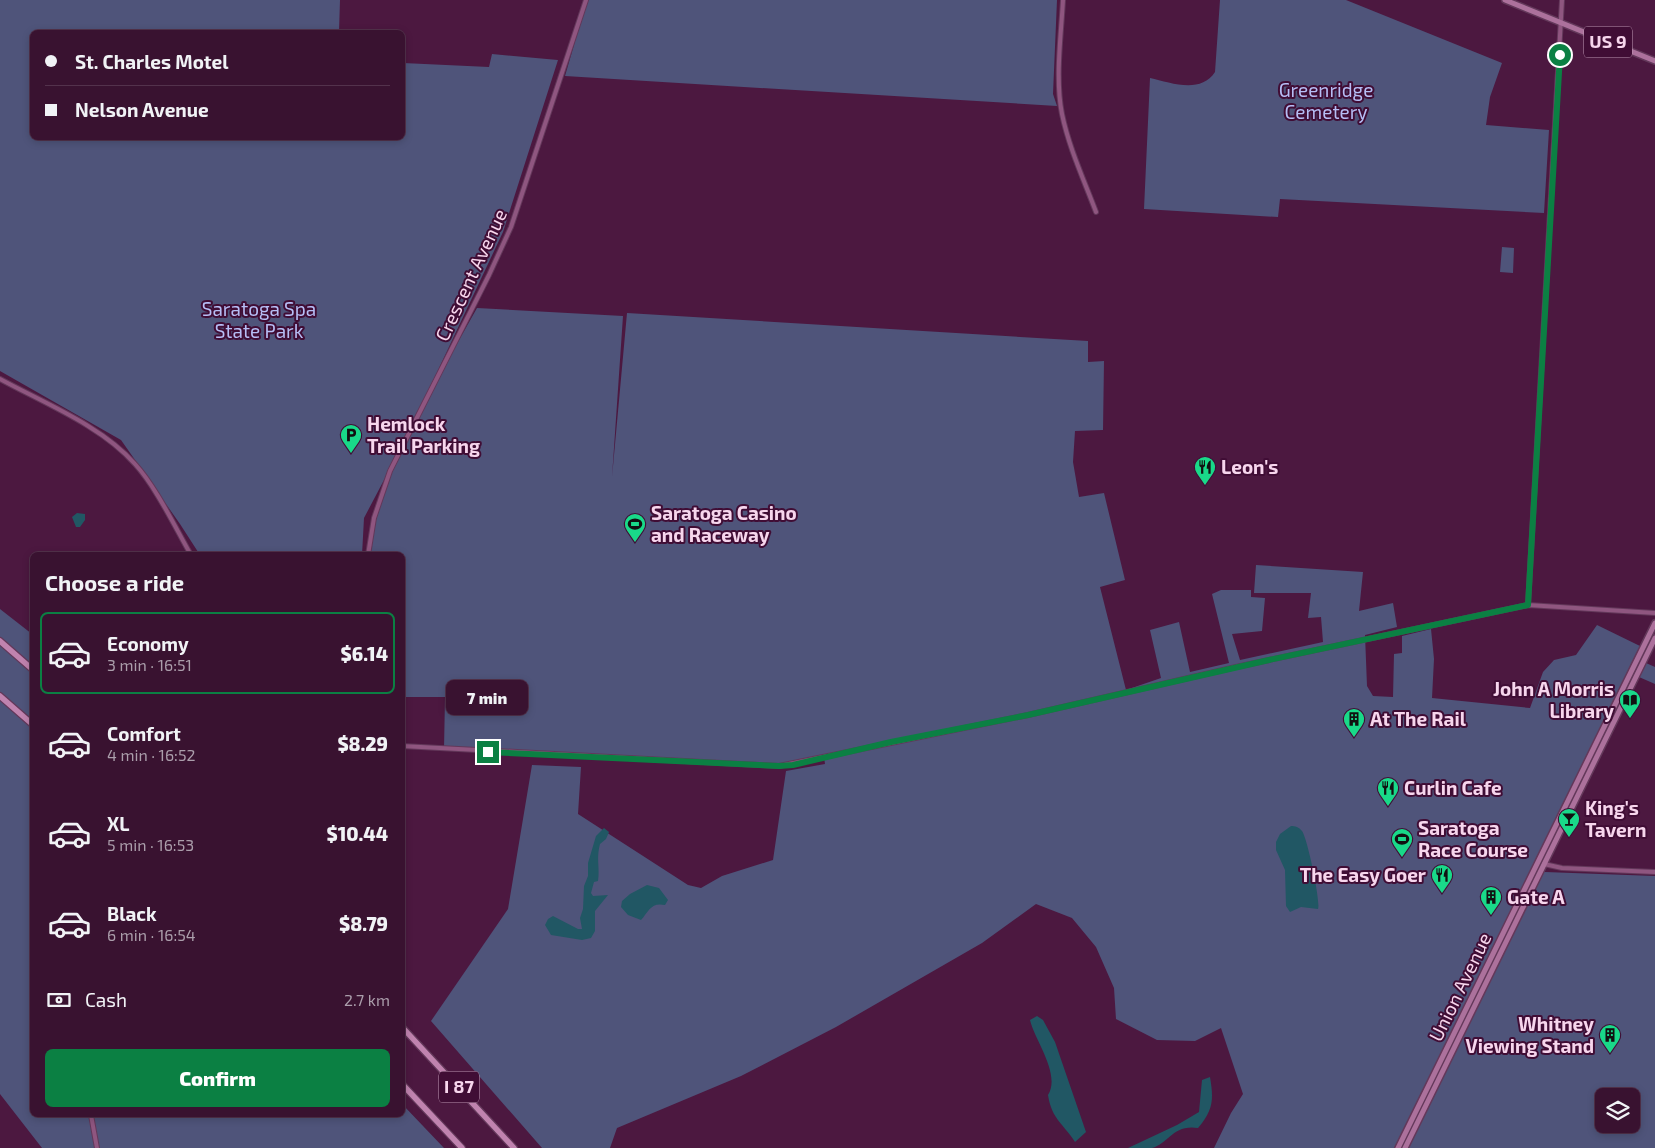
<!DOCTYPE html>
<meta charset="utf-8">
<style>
body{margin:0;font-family:"Exo 2",sans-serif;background:#401b38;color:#f1f3f6;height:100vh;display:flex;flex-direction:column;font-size:19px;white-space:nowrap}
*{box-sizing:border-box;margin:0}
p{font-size:16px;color:#ab9eab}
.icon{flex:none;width:28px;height:28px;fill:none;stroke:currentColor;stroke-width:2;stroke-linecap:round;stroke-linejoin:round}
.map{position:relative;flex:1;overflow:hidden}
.drawer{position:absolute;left:30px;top:552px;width:375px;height:565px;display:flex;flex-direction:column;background:#391230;border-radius:8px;box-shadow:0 2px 8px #0003,0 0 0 1px #53324c}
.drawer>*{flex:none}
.hud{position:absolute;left:30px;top:30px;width:375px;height:110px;border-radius:8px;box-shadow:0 2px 8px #0003,0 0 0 1px #53324c;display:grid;align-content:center;height:110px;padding:0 15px;background:#391230}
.controls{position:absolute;left:1595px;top:1088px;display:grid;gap:10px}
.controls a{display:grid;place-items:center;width:45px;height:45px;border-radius:8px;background:#391230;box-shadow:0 2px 8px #0003,0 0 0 1px #53324c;font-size:25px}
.end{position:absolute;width:22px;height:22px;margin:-11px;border:6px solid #0b8043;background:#fff;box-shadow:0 0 0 2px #fff}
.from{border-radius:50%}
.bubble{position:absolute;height:35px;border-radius:8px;background:#391230;box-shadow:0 2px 8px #0003,0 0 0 1px #53324c;font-size:16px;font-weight:800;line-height:35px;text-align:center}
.hud b{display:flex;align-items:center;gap:18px;height:48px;font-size:19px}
.hud b+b{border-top:1px solid #53324c}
.hud i{width:12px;height:12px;background:#f1f3f6}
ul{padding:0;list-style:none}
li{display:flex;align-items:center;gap:15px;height:82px;margin:0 10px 8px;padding:0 5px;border:2px solid transparent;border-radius:8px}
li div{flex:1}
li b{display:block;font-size:19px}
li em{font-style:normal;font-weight:800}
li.current{border-color:#0b8043}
li>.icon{width:45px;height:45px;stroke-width:1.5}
h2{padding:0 15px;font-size:22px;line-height:60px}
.pay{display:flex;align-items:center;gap:12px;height:55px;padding:0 15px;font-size:19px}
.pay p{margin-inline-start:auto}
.cta{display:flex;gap:10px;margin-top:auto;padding:10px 15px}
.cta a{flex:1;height:58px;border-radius:8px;background:#0b8043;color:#fff;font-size:20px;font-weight:800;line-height:58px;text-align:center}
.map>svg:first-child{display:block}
.green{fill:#4f547a;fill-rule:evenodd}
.water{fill:#215764}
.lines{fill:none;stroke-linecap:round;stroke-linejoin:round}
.minor-casing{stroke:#63385a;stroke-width:6}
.major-casing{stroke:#63385a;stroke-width:8}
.highway-casing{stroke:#63385a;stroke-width:8}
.minor{stroke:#8f5680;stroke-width:4}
.major{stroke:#ac719c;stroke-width:5}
.highway{stroke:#c083af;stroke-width:5.5}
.route{stroke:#0b8043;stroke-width:6}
.labels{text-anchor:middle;stroke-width:4;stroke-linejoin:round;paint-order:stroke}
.shield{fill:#400d35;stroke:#c09ab6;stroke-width:1}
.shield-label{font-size:18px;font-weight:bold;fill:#f7d6ed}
.park-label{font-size:19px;fill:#b6bef5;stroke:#400d35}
.street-label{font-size:19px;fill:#f7d6ed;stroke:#400d35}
.poi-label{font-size:19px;font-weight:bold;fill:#f7d6ed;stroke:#400d35;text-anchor:start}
</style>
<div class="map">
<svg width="1655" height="1148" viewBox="0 0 1655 1148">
<rect width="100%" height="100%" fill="#4c1840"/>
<path class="green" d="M0,0H340L339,32H32V138H402L403,63L489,67L492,54L558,60L503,232L417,415L477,308L623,316L612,477L627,313L1088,341V362L1104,361L1103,430L1075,431L1073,462L1079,497L1104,493L1125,580L1100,587L1126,690L1161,678L1150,630L1179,622L1190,672L1229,663L1212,594L1221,590H1251V597L1265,598L1262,631L1232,634L1240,660L1323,642L1321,617L1308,618L1311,593H1254L1256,565L1363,572L1359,611L1393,603L1397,627L1365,635L1367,686L1373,696L1393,697L1394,654L1402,653V636L1431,629L1434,659L1432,698L1530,708L1543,672L1554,660L1576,655L1597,625L1640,646L1532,867L1545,872L1655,876V1148H1214L1231,1113L1243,1094L1221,1028L1195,1041L1157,1040L1116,1019L1114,988L1096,947L1072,918L1036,904L982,943L836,1027L741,1076L617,1128L610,1148H542L431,1021L508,909L532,765L581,767L578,814L688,885L701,888L722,876L773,860L786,771L825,764L824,757L779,766L444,749L445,697H403L402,555H369L374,518L394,461L364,518L362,555H200L180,524L121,440L0,371ZM1604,1096H1631V1124H1604Z
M587,0H1057L1053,94L1057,106L565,76Z
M1220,0H1346L1502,63L1490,97L1486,125L1549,130L1544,213L1280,199L1278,217L1144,209L1150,78C1171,83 1201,94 1215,72Z
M1502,247L1514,248L1513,273L1500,272Z
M0,609L32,634V1115H402L403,1105L444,1148H42L0,1094Z
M1646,663L1655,667V684L1639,677Z"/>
<path class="water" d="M77,513L85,514V520L80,527H76L72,517Z
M1291,826C1295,826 1299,827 1302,831C1307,837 1321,902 1318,909L1301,907L1290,912L1286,906L1285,870L1276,850V842L1280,834Z
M604,828L609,832L606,839L600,844C596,859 600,867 598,881L594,882L591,893L593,896L608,895L595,911V931L591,938L582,940L551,935L545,925L548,919L553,916L578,929H582L580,918L583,909L584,886L588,876V863L596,836Z
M647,885L659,888L668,900L665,905C651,902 649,911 641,920L628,915L621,907L622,901L630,894Z
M1037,1016L1043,1020L1055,1042L1086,1132L1075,1142C1063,1123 1052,1120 1048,1095C1061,1074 1035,1041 1030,1020Z
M1210,1077C1214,1100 1213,1110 1198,1128C1173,1124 1168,1144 1152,1148C1145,1148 1135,1148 1128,1148L1177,1125L1199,1112L1202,1080Z"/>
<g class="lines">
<g class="minor-casing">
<path id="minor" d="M1063,0C1061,37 1055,78 1062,114C1069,148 1084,180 1096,212
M0,379C44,403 102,426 135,464C156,487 175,527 191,555
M368,555L374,518L390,471L489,275L511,227L586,0
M1528,605L1562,0
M402,746L779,766L1028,715L1236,667L1528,605L1655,613
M1544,864L1562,868L1655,872
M91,1115L97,1148"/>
</g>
<g class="major-casing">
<path id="major" d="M1505,0L1655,61
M1398,1148L1655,623
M1405,1148L1655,638"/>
</g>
<g class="highway-casing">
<path id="highway" d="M0,641L32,669
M0,696L32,724
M402,1027L514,1148
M402,1084L462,1148"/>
</g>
<use href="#minor" class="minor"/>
<use href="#major" class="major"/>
<use href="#highway" class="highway"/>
</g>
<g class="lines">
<path class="route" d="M488,752L779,766L793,765L891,742L1028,715L1269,660L1528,605L1560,55"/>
</g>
<defs>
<g id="parking-pin" transform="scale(1.125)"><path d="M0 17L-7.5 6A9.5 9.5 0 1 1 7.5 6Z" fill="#19d989" stroke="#400d35"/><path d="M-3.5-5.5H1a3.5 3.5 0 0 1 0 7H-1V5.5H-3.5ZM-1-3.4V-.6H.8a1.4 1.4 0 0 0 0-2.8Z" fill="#111"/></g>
<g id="restaurant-pin" transform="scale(1.125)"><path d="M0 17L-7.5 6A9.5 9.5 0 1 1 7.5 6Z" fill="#19d989" stroke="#400d35"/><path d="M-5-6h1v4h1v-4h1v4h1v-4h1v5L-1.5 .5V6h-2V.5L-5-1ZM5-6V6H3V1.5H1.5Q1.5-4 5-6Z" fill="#111"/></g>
<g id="stadium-pin" transform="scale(1.125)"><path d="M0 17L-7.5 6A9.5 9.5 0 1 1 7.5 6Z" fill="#19d989" stroke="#400d35"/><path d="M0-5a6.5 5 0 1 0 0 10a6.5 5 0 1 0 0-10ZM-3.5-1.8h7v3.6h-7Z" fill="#111"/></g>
<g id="library-pin" transform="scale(1.125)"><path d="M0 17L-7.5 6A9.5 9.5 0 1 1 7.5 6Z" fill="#19d989" stroke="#400d35"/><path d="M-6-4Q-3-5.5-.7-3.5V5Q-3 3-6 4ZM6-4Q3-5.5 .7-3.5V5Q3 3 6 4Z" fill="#111"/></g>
<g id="building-pin" transform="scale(1.125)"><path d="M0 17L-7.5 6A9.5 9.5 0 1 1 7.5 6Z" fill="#19d989" stroke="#400d35"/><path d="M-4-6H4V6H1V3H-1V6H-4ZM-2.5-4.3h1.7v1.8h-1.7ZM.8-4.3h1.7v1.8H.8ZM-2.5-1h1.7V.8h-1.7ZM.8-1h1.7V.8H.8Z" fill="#111"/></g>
<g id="bar-pin" transform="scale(1.125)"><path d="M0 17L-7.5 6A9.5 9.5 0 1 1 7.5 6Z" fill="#19d989" stroke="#400d35"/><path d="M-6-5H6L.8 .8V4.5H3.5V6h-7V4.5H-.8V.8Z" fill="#111"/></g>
</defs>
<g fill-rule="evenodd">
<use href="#parking-pin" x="351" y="435"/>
<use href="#restaurant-pin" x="1205" y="467"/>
<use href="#stadium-pin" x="635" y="524"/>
<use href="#library-pin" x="1630" y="700"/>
<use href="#building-pin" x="1354" y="719"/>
<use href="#restaurant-pin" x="1388" y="788"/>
<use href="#bar-pin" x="1569" y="819"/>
<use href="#stadium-pin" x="1402" y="839"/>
<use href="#restaurant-pin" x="1442" y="875"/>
<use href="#building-pin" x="1491" y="897"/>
<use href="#building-pin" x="1610" y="1035"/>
</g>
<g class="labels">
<g class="shield">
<rect x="1584" y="26.5" width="48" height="31" rx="4"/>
<rect x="439" y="1071.5" width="40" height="31" rx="4"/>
</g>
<g class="shield-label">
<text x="1608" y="48">US 9</text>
<text x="459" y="1093">I 87</text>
</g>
<g class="park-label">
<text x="1326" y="97">Greenridge<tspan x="1326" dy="22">Cemetery</tspan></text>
<text x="259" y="316">Saratoga Spa<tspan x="259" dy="22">State Park</tspan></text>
</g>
<g class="street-label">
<text transform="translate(471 275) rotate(-65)" y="7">Crescent Avenue</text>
<text transform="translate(1460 987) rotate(-64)" y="7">Union Avenue</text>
</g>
<g class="poi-label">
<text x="367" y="431">Hemlock<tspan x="367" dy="22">Trail Parking</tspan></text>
<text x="1221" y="474">Leon's</text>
<text x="651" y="520">Saratoga Casino<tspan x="651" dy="22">and Raceway</tspan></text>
<text x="1614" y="696" text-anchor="end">John A Morris<tspan x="1614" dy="22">Library</tspan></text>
<text x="1370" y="726">At The Rail</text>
<text x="1404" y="795">Curlin Cafe</text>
<text x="1585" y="815">King's<tspan x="1585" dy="22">Tavern</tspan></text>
<text x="1418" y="835">Saratoga<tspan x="1418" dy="22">Race Course</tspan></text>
<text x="1426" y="882" text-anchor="end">The Easy Goer</text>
<text x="1507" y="904">Gate A</text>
<text x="1594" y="1031" text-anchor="end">Whitney<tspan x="1594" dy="22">Viewing Stand</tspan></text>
</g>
</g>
</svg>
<div class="controls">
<a><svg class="icon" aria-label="layers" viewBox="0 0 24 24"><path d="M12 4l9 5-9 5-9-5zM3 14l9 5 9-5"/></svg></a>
</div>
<i class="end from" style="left:1560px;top:55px"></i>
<i class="end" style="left:488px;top:752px"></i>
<div class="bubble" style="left:446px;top:680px;width:82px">7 min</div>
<div class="hud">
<b><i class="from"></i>St. Charles Motel</b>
<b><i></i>Nelson Avenue</b>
</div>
<section class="drawer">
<h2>Choose a ride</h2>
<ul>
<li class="current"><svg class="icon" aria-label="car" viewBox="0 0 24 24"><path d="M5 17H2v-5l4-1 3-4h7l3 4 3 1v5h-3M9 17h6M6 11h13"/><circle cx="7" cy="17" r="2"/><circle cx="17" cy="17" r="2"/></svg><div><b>Economy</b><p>3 min · 16:51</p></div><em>$6.14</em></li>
<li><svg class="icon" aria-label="car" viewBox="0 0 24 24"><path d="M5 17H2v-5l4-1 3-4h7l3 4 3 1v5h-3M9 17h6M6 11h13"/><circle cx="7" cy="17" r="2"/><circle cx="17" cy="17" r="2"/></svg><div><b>Comfort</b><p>4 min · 16:52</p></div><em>$8.29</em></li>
<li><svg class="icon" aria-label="car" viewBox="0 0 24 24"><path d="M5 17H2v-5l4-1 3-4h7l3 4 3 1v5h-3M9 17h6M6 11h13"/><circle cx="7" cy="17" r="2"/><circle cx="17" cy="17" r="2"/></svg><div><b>XL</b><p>5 min · 16:53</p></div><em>$10.44</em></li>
<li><svg class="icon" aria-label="car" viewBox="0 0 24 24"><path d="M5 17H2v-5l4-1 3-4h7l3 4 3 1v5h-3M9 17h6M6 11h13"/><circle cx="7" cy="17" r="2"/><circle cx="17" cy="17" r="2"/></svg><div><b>Black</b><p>6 min · 16:54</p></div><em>$8.79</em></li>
</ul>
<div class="pay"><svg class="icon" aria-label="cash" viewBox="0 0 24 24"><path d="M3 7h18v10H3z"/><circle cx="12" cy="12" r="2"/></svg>Cash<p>2.7 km</p></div>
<div class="cta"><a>Confirm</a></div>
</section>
</div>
